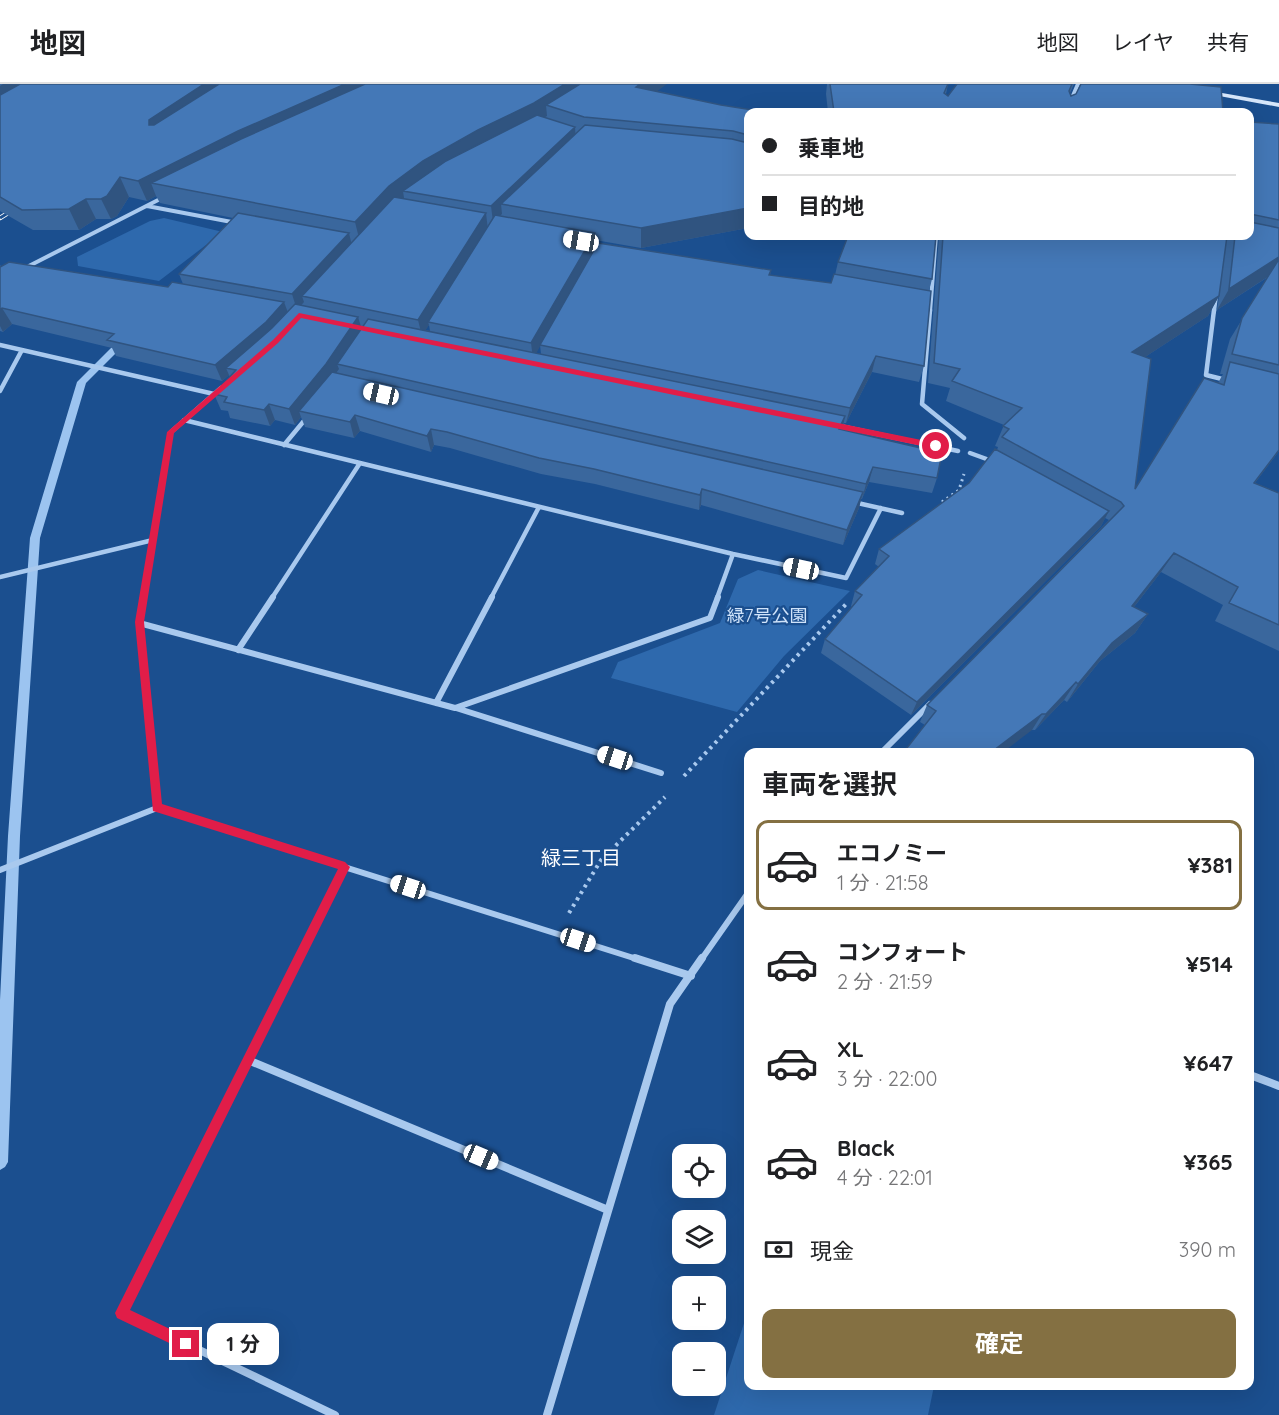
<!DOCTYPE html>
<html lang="ja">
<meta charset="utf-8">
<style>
body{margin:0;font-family:Quicksand,"Noto Sans JP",sans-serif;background:#f6f6f6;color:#202124;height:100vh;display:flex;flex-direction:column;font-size:22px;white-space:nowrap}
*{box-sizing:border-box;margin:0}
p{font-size:20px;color:#757577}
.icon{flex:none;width:33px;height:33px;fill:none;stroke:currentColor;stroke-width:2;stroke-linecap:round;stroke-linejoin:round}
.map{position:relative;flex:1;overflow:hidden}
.side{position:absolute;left:744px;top:664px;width:510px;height:642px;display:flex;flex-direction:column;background:#fff;border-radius:12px;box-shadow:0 6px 24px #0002}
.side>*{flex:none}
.top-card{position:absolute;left:744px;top:24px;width:510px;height:132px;border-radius:12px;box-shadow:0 6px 24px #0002;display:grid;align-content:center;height:132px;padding:0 18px;background:#fff}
.fabs{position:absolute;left:672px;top:1060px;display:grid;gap:12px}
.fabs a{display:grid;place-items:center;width:54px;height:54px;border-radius:12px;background:#fff;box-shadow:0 6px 24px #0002;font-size:30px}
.end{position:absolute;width:27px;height:27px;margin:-14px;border:8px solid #e11d48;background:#fff;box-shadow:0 0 0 3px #fff}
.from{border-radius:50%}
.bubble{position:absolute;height:42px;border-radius:12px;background:#fff;box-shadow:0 6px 24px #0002;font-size:20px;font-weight:700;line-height:42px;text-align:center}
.car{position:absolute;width:18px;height:36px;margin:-18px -9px;border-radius:8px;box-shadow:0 0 4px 2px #0007;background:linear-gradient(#fff 24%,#345 0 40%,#fff 0 76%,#345 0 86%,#fff 0)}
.top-card b{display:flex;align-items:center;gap:21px;height:57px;font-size:22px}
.top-card b+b{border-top:2px solid #e0e0e0}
.top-card i{width:15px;height:15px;background:#202124}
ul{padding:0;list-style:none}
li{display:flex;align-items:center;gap:18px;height:90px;margin:0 12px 9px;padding:0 6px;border:3px solid transparent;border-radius:12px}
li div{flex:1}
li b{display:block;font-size:22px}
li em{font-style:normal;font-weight:700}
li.active{border-color:#847042}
li>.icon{width:54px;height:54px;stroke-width:1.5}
h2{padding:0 18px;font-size:27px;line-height:72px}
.pay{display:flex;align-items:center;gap:15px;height:66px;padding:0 18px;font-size:22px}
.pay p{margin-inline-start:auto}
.action{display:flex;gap:12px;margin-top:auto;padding:12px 18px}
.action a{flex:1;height:69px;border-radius:12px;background:#847042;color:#fff;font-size:24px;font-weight:700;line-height:69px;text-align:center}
header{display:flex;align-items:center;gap:36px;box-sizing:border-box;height:84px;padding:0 30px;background:#fff;border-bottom:2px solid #e0e0e0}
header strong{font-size:28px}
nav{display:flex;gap:33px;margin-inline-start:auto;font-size:21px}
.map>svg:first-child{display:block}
.green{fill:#2e69ad}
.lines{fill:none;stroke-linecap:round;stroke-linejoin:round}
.stream{fill:#9cc4f0;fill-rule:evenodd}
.path-far1{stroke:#a9c9ee;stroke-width:3;stroke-dasharray:2 4;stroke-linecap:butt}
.path{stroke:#a9c9ee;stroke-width:4;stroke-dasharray:3 4.5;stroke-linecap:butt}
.street-far3{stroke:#a9c9ee;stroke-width:4}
.street-far2{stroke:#a9c9ee;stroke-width:4.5}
.street-far1{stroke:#a9c9ee;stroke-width:6}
.street{stroke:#a9c9ee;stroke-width:8}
.secondary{fill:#d6e6fa;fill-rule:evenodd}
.rail-casing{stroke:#fff;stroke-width:4.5}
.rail{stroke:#1b4f8f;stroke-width:3;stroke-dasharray:8;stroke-linecap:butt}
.wall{fill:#3a679d;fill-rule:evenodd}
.shaded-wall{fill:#305480}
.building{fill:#4478b7;stroke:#305480;stroke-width:1.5}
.route{fill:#e11d48}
.labels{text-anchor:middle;stroke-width:4.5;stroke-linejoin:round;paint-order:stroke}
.park-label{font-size:18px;fill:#cfe3fa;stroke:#1b4f8f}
.neighbourhood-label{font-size:20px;fill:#fff;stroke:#1b4f8f}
</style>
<header>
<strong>地図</strong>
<nav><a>地図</a><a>レイヤ</a><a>共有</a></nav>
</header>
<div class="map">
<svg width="1279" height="1331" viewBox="0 0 1279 1331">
<rect width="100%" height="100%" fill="#1b4f8f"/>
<path class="green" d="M164,134L223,148L159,197L78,182L77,173L150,137Z
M758,486L850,507L784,572L737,628L611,594L618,578L720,539L738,495Z
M748,1227V1302H934L928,1331H714Z"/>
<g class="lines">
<path class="stream" d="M124,253L128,256L127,258L86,299L40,454L20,752L8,1078L5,1083L0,1086V916L8,752L30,454L77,298L121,254Z"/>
<path class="path-far1" d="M942,418L959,406L964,390"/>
<path class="path" d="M684,692L848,518
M569,829L601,776L665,713"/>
<path class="street-far3" d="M1066,28L1078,0
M147,122L237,139
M23,185L164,113
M930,228L936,152
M1214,228L1216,212"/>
<path class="street-far2" d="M930,226L922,320L964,354
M1214,226L1206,291L1226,296
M0,261L214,310
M0,307L22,266
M184,336L733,470L846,494L881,424
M835,341L958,367
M284,361L308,332
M970,369L992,377
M853,418L902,429
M0,493L153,456
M143,514L171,348L221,304
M272,514L360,379
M491,514L539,423
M717,514L733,470"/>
<path class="street-far1" d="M139,539L455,624L710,534L718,513
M238,566L273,513
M436,619L492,513
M456,624L661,689
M881,669L930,620
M157,724L640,876
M0,786L157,724L139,539L143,513
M298,876L344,783
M701,876L748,809"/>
<path class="street" d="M299,874L122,1229L335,1331
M635,874L691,892
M248,976L608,1126
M1250,991L1279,1002
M547,1331L670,920L702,874"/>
<path class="secondary" d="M1205,6L1279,19V23L1203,9V7Z"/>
<g class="rail-casing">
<path id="rail" d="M0,134L19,122"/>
</g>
<use href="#rail" class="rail"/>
</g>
<path class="wall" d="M0,0L657,7L748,28V144L641,164L595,156V164L771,186L770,191L831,199L835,191L838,178L932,195L929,207L924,282L919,298L872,288L846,339H844L843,345L937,394L932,409L869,398L862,415H861L859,424L843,461L701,421L699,426L595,400L541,390L450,364L434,361L431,368L360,347L354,354L305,343L301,333L295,341L275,336L270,342L230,334L228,327L221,326L214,310L230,293L229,291L222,297L116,272L112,264L12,240L3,248L0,247V181L1,182L168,203L183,200L179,190L233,134L160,119L156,112L147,117L129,113L117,132L111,135H96L79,146H33L0,127ZM429,241L430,247L425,246ZM540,261L541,270L536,269Z
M827,0H948L946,10L948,12L957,0H1074L1070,9L1071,12L1223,28H828L826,10Z
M1250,38L1279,40V367L1255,399L1279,409V567L1215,537L1223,521L1161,488L1134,523L1148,530L1135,549L1100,577L1067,618L1064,616L1035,646L925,641L920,638L927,621L1109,436L1105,434L1101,442L911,631L821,569L825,555L852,523L851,522L855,507L879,483L875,480L879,465L969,399L997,366L998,363L995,362L1004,341L946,317L950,304L928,299L939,152H1227L1226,155L1228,152H1250ZM1268,193L1230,255L1220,290H1223L1218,299L1135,405L1145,273L1208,232L1219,212L1220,205L1217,226Z"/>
<path class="shaded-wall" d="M3,0H33L0,27V2Z
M204,0H241L157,61L149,41V36Z
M345,0H394L151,99L156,112L147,117L138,97L238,47Z
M565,0H598L546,21L547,32L536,38L403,107L404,114L393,122L360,158L355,138L389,102L423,77L478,46Z
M640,0H667L636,23V3Z
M575,43L576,59L501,120L502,130L493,138L491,122Z
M120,93L129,113L117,132L111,135L101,115Z
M86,115L96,135L79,146L69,125Z
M748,124V144L641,164V144Z
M486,129L488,146L428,238L429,241L422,252L418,236Z
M349,149L353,166L302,212L304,218L297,226L292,210Z
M595,149V165L533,275L531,259Z
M1279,173V175L1269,192L1217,226L1229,205Z
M1219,212L1208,232L1122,288L1132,268Z
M284,218L290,234L226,284L229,291L222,297L215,281Z
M2,224L12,240L3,248L0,242V226Z
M358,233L363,249L337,280L339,285L331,296L299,327L301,333L295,341L289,325Z
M876,272L872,288L846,339L850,324Z
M269,320L275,336L270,342L264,326Z
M355,331L360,347L354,354L350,338Z
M845,332L842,348L839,345Z
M431,345L434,361L431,368L427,352Z
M873,383L869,398L862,415L866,400Z
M702,405L701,421L699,426L700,411Z
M863,408L859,424L843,461L847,446Z
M1109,427L1101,442L911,631L917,618Z
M1174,469L1161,488L1120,541L1132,522Z
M1148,530L1135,549L1100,577L1067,618L1078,600L1112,559Z
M1076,598L1064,616L1035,646L1046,630Z
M1042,630L1032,646L1002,669H990Z"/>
<path class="building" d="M20,0H204L149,36V41H154L219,0H345L238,47L138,97L120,93L107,112L101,115H86L69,125L22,126L0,113V11Z
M365,0H565L534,19L478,46L423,77L389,102L355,138L151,99L241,55Z
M580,0H640L636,3L721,21L766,28H748V51L733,47L584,33L546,21Z
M830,0H948L944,9L948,12L957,0H1072L1069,7L1071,12L1076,10L1081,0H1190L1221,3L1223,28H834Z
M537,31L575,43L491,122L403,107L446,77Z
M1250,38L1279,40V136L1250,130Z
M585,41L732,55L748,59V124L641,144L501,120Z
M394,113L486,129L418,236L302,212Z
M238,129L349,149L292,210L179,190Z
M495,131L595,149L531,259L428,238Z
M1250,138L1279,144V173L1229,205L1235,152H1250Z
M848,152H936L932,195L838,178Z
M943,152H1227L1219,212L1132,268L1151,275L1135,405L1204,294L1224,301L1230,278L1279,290V366L1254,399L1279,409V541L1229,519L1238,503L1174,469L1132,522L1148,530L1112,559L1078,600L1076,598L1046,630H1042L990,669H903L936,627L927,621L1124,422L1121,418L1002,353L1009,345L1003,342L1022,324L952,297L960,285L934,279Z
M598,159L771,186L769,191L831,199L834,190L931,207L924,282L876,272L850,324L540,261Z
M1279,175V281L1232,270L1242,234Z
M9,178L168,203L172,198L284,218L266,238L215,281L107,256L114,250L2,224L0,226V183Z
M295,220L358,233L326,280L289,325L269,320L264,326L224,318L227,313L214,310L236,286L226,284L272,244Z
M368,235L845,332L839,345L942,369L937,394L873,383L866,400L337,280Z
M332,288L863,408L847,446L702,405L700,411L594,385L539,374L447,348L431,345L427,352L355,331L350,338L299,327Z
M995,365L1109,427L917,618L825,555L862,511L855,507L889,472L879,465L969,399Z"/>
<path class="route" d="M299,229L936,359L940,362L936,365L301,234L278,259L174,349L144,538L162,720L345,778L350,783L130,1226L191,1255L193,1260L191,1265L186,1267L117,1234L115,1229L338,785L153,727L135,538L167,348L273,256Z"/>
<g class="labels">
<g class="park-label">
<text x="767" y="538">緑7号公園</text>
</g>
<g class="neighbourhood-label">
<text x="581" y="781">緑三丁目</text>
</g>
</g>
</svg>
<div class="fabs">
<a><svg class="icon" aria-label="locate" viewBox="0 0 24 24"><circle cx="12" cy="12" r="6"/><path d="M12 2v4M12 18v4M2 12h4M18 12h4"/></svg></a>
<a><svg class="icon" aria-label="layers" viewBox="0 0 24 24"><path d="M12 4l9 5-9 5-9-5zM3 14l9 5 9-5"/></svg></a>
<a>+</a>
<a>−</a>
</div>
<i class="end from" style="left:936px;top:362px"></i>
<i class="end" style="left:186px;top:1260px"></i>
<div class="bubble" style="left:207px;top:1239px;width:72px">1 分</div>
<i class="car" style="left:581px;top:157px;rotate:280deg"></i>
<i class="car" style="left:381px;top:310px;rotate:283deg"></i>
<i class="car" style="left:801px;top:485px;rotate:282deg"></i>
<i class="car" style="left:615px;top:674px;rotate:288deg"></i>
<i class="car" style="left:408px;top:803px;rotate:288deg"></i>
<i class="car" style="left:578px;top:856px;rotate:108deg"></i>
<i class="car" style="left:481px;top:1073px;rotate:113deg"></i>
<div class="top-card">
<b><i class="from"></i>乗車地</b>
<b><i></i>目的地</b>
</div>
<section class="side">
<h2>車両を選択</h2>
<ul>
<li class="active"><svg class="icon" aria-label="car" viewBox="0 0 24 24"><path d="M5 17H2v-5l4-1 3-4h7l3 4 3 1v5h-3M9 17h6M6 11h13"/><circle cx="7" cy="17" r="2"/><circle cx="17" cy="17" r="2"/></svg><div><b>エコノミー</b><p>1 分 · 21:58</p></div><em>¥381</em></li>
<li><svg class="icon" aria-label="car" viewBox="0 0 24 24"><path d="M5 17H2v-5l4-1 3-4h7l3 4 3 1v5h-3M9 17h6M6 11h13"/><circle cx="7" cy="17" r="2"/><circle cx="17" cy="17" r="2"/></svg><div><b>コンフォート</b><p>2 分 · 21:59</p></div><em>¥514</em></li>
<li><svg class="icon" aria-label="car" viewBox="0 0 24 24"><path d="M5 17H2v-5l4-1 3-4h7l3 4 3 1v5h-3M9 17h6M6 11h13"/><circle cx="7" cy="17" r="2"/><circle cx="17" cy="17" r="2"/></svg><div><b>XL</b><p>3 分 · 22:00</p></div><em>¥647</em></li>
<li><svg class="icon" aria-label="car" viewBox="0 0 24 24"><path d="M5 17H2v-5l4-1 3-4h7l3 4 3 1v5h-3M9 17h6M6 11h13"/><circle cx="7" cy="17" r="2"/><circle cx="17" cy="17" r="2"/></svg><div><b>Black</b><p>4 分 · 22:01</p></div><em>¥365</em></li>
</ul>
<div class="pay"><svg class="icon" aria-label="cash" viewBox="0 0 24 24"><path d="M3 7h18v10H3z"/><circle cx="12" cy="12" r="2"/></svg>現金<p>390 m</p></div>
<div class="action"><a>確定</a></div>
</section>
</div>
